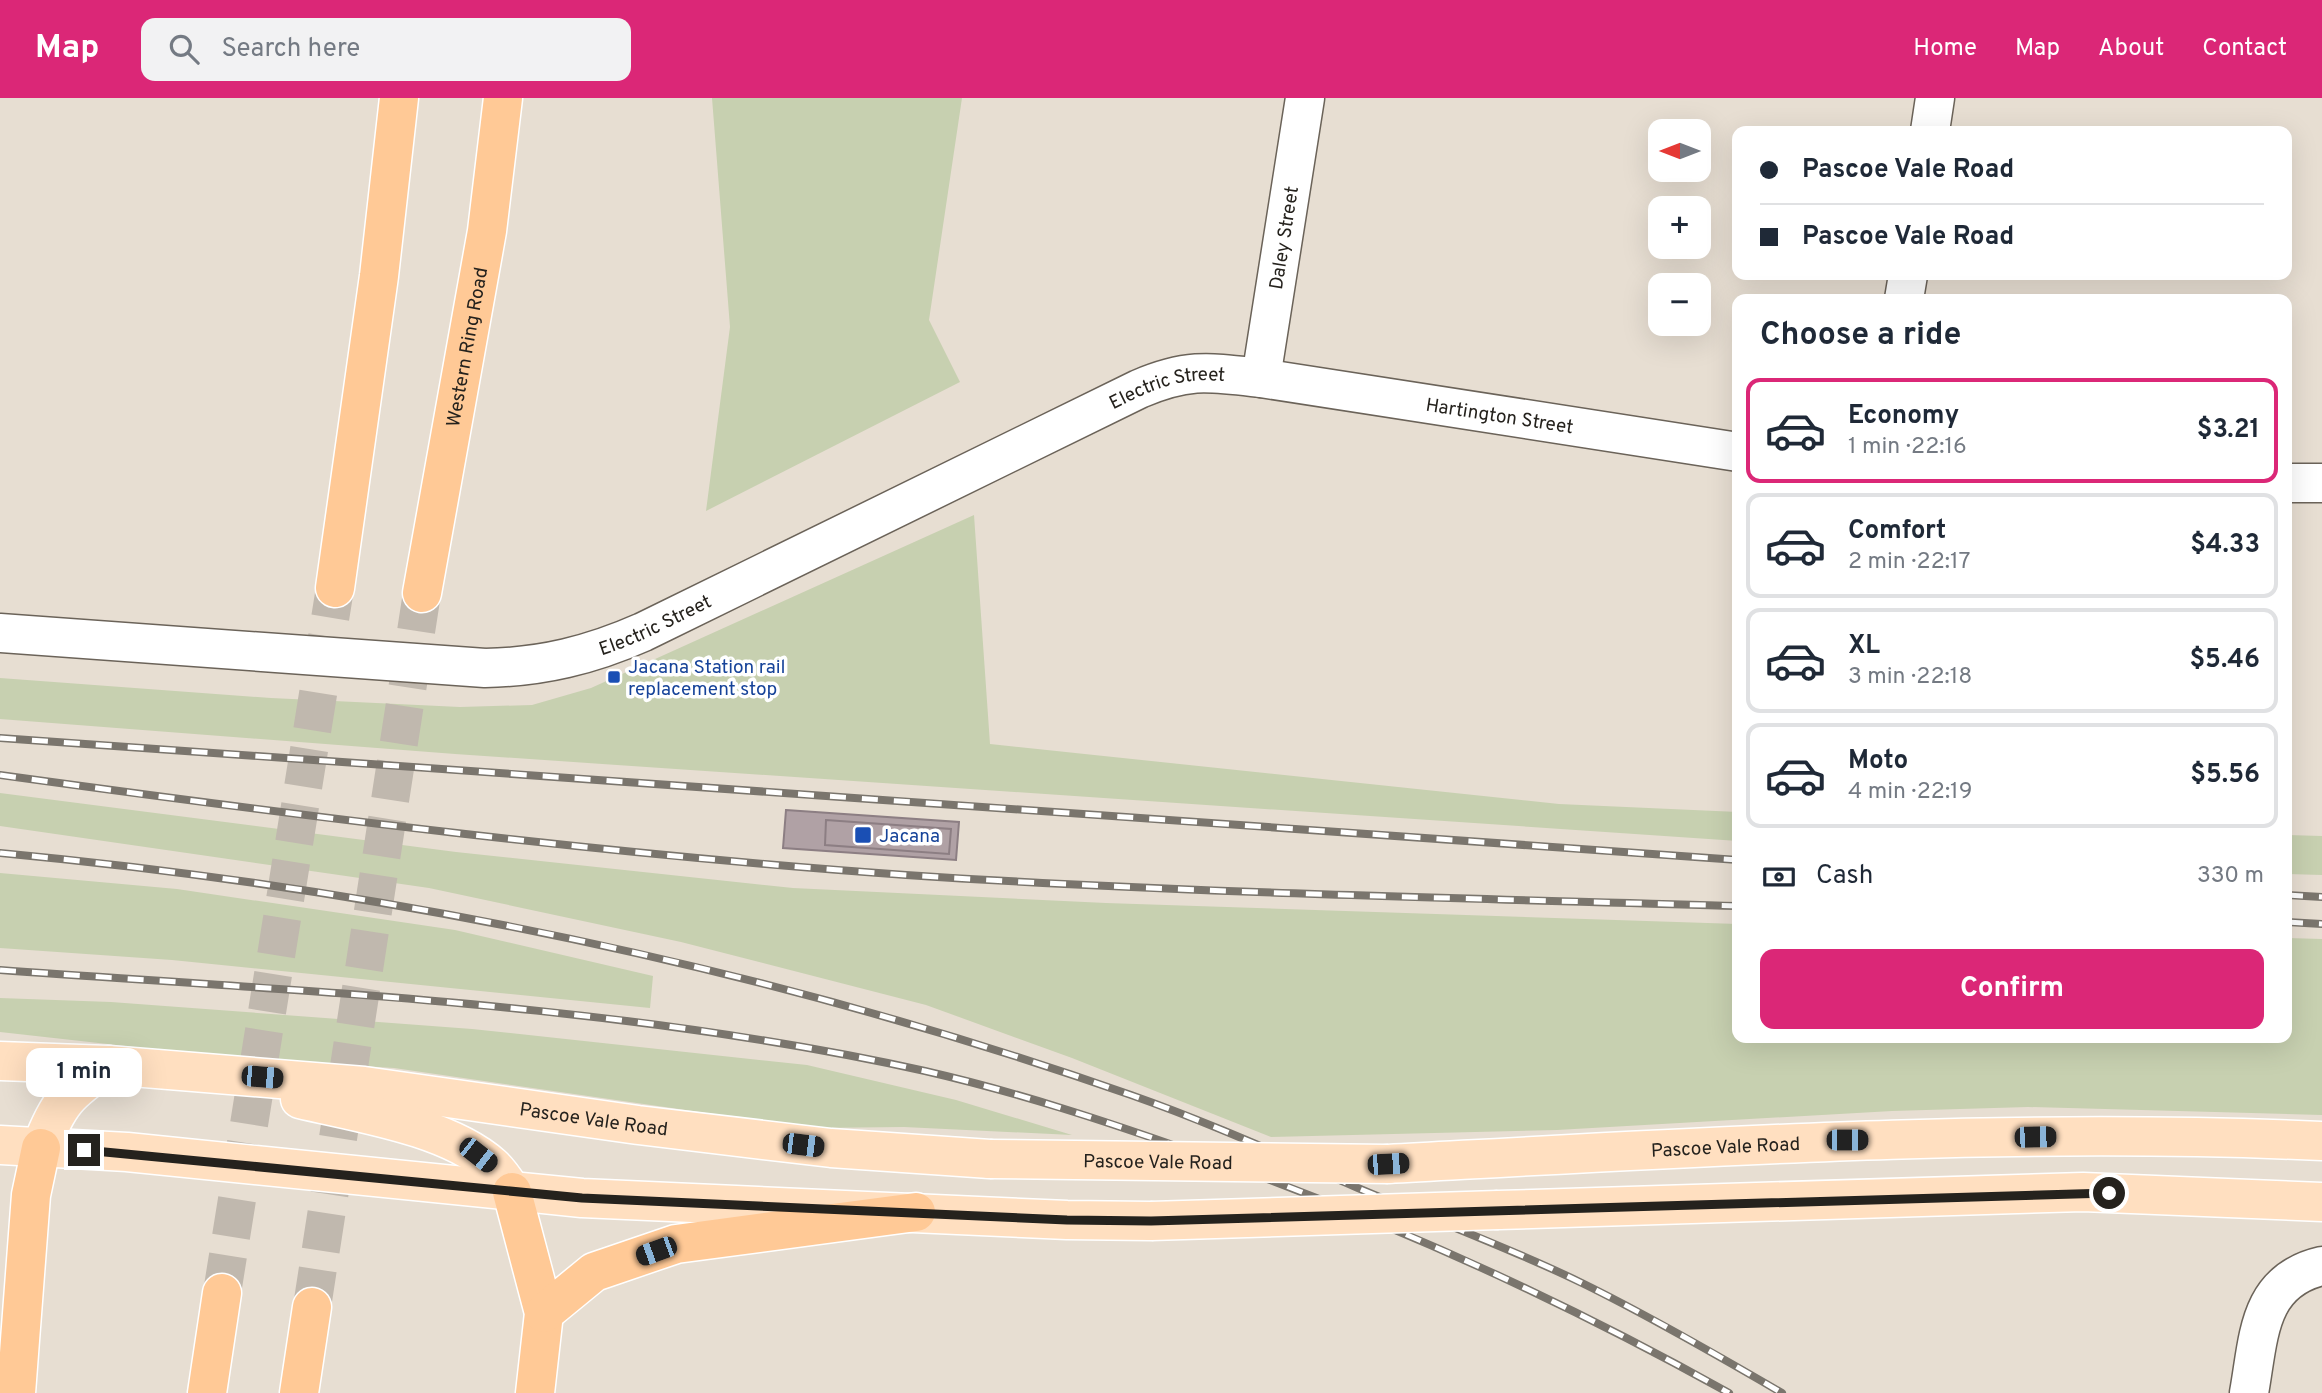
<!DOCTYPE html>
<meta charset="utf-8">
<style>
body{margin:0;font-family:Overpass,sans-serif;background:#f2f2f3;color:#1f2937;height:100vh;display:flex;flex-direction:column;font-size:26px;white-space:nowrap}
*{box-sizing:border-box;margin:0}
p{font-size:23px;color:#747a83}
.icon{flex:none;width:38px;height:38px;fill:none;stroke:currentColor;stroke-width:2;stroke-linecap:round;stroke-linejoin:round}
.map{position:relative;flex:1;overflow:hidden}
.side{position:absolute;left:1732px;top:196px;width:560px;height:749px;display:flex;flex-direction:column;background:#fff;border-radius:14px;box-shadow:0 7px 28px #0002}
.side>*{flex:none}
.banner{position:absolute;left:1732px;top:28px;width:560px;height:154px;border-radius:14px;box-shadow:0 7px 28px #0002;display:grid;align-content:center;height:154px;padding:0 28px;background:#fff}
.needle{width:46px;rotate:270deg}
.buttons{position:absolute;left:1648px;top:21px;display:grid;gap:14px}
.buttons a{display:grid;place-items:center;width:63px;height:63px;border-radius:14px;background:#fff;box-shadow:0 7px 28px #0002;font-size:35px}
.end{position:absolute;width:32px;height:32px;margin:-16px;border:9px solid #25221d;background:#fff;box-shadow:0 0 0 4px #fff}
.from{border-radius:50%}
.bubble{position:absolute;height:49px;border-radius:14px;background:#fff;box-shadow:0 7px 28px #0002;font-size:23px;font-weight:700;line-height:49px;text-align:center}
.car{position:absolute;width:21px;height:42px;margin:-21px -10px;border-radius:9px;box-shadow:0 0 5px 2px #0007;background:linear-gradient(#222 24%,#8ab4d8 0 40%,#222 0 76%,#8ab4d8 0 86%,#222 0)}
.banner b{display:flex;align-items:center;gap:24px;height:66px;font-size:26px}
.banner b+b{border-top:2px solid #e0e1e3}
.banner i{width:18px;height:18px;background:#1f2937}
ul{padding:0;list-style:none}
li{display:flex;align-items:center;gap:21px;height:105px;margin:0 14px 10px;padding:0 14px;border:4px solid #e0e1e3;border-radius:14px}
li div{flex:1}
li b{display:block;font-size:26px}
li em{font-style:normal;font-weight:700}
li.active{border-color:#db2777}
li>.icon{width:63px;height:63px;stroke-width:1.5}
h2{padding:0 28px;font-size:32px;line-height:84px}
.pay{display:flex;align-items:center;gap:18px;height:77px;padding:0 28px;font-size:26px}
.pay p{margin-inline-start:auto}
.cta{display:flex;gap:14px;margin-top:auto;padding:14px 28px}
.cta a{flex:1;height:80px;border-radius:14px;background:#db2777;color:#fff;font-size:28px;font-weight:700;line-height:80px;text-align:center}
header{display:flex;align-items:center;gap:42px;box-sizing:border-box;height:98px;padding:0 35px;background:#db2777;color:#fff}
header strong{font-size:33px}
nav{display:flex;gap:38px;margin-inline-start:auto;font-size:24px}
.search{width:490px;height:63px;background:#f2f2f3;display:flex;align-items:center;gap:18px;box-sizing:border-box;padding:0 24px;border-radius:14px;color:#747a83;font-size:26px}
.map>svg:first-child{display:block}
.green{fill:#c7d0b0}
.building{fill:#b0a1a5;stroke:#8c7e83;stroke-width:2;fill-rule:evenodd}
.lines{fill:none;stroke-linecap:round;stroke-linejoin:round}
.highway-tunnel{stroke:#c0b8ae;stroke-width:38;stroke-dasharray:38 19;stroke-linecap:butt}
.minor-casing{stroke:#6b6359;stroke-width:41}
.major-casing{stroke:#fff;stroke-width:41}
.highway-casing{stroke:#fff;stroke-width:41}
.minor{stroke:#fff;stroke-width:38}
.major{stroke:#ffdfc0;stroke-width:38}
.highway{stroke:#ffc996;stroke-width:38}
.rail-casing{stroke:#7a756d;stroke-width:8}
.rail{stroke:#fff;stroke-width:5;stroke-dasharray:16;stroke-linecap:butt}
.major-bridge-casing{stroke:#fff;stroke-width:41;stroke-linecap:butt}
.major-bridge{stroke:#ffdfc0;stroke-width:38}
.route{stroke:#25221d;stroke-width:9}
.transit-dot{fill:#1a4fb4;stroke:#fff;stroke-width:2.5}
.labels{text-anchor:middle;stroke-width:7;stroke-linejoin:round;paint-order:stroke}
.street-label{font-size:19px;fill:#25221d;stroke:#fff}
.transit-label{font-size:19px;fill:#164399;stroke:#fff;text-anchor:start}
</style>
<header>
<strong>Map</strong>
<div class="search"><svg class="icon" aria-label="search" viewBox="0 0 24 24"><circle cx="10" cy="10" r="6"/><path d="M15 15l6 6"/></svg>Search here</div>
<nav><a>Home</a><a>Map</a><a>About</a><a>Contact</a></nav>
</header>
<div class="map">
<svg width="2322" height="1295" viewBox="0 0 2322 1295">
<rect width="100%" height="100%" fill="#e7ded2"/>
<path class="green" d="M712,0H962L929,222L960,284L706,413L730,229Z
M974,417L990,646L1559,706L1738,714V743L455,656L0,621V580L271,600L460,609L532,607L591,590Z
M0,695L456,754L793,790L1106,805L1738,826V940H2287V840L2322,841V1017L2028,1009L1892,1013L1557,1032L1271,1039L1072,960L926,907L681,844L429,790L0,728Z
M2287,737L2322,738V777L2287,776Z
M0,775L177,791L455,832L653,878L650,910L172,862L0,850Z
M0,900L111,904L472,931L807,967L956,1002L1072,1037L904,1029L810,1030L394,970L233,960L0,934Z"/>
<path class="building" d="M786,712L959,724L956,762L783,750ZM826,722L951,731L949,756L825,747Z
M826,722L951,731L949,756L825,747Z"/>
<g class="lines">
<path class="highway-tunnel" d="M222,1195L335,490
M312,1209L422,495"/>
<g class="minor-casing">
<g id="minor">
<path d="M1930,33L1935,0"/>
<path d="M1904,201L1908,177"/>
<path id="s1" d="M1261,280L1305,0"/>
<path d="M2287,385H2322"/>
<path id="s2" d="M0,535L485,570C542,569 591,557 643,534L1139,291C1188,270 1209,274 1261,280L1738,354"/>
<path d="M2249,1295C2259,1240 2257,1183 2322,1168"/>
</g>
</g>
<g class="major-casing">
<g id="major">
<path id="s3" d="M0,963L108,967L364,988L638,1027L831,1050L990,1061"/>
<path d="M300,1001C358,1015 447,1028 492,1068C500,1075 506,1085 512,1094"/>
<path d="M0,1047L127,1054L582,1100L1067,1122L1151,1123"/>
<path d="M41,1050C58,1004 68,995 108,967"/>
<path id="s4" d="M1388,1066C1699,1049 2010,1029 2322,1043"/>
<path d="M1498,1112L2083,1094L2322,1104"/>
</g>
</g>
<g class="highway-casing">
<g id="highway">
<path d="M335,490L379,178L399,0"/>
<path id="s5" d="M422,495L487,133L503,0"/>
<path d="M512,1094L544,1215L535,1295"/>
<path d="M544,1215L594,1174L676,1146L916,1114"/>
<path d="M16,1295L31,1097L41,1050"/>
<path d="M207,1295L222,1195"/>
<path d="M299,1295L312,1209"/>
</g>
</g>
<use href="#minor" class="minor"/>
<use href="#major" class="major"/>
<use href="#highway" class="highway"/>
<g class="rail-casing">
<path id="rail" d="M0,640L1738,762
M0,677C301,718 603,756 906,777C1182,795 1461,800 1738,808
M0,755C388,791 763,868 1131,997C1208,1024 1283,1058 1358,1090C1433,1122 1511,1150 1584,1186C1651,1219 1717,1257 1782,1295
M2287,797L2322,799
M2287,824L2322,826
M0,872C309,894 621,906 925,973C1017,994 1105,1023 1193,1054C1379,1119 1557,1199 1729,1295"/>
</g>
<use href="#rail" class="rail"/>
<g class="major-bridge-casing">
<g id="major-bridge">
<path id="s6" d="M990,1061L1388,1066"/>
<path d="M1151,1123L1498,1112"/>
</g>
</g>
<use href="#major-bridge" class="major-bridge"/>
</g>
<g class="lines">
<path class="route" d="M84,1052L582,1100L1067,1122L1151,1123L2109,1095"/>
</g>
<g class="transit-dot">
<rect x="607" y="572" width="14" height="14" rx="3.5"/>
<rect x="854" y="728" width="18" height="18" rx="3.5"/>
</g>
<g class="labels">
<g class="street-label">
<text dy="7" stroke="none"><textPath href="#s1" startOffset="142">Daley Street</textPath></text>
<text dy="7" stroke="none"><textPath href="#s5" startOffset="250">Western Ring Road</textPath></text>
<text dy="7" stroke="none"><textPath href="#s2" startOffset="1230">Electric Street</textPath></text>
<text dy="7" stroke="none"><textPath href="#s2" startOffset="1568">Hartington Street</textPath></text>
<text dy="7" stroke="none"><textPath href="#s2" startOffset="663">Electric Street</textPath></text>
<text dy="7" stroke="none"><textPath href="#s3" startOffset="597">Pascoe Vale Road</textPath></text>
<text dy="7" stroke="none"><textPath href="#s4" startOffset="338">Pascoe Vale Road</textPath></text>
<text dy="7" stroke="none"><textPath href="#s6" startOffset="168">Pascoe Vale Road</textPath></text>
</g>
<g class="transit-label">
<text x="628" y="575">Jacana Station rail<tspan x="628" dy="22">replacement stop</tspan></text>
<text x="879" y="744">Jacana</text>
</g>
</g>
</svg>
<div class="buttons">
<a><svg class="needle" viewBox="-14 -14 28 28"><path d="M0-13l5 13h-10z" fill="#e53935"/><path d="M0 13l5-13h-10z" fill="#747a83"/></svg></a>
<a>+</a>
<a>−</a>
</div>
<i class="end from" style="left:2109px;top:1095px"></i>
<i class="end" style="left:84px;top:1052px"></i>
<div class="bubble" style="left:26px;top:950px;width:116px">1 min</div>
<i class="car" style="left:262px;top:979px;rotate:95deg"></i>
<i class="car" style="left:2035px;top:1039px;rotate:89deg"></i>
<i class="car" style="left:1847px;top:1042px;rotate:90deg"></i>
<i class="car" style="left:803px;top:1047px;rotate:97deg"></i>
<i class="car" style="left:478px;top:1057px;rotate:128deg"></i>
<i class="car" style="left:1388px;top:1066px;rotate:87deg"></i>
<i class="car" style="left:656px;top:1153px;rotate:250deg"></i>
<div class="banner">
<b><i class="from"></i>Pascoe Vale Road</b>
<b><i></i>Pascoe Vale Road</b>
</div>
<section class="side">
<h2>Choose a ride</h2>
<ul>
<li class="active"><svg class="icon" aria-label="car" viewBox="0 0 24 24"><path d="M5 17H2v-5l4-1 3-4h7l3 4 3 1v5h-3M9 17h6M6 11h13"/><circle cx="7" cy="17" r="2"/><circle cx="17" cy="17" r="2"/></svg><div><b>Economy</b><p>1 min · 22:16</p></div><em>$3.21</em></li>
<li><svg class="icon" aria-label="car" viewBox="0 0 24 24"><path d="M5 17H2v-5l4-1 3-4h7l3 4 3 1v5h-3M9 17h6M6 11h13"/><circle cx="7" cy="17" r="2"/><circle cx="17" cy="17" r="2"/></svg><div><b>Comfort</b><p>2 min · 22:17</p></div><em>$4.33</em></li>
<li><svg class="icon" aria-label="car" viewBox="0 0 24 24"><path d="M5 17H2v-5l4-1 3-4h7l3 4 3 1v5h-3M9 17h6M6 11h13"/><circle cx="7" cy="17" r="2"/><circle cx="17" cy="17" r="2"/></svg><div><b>XL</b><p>3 min · 22:18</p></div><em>$5.46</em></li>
<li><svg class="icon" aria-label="car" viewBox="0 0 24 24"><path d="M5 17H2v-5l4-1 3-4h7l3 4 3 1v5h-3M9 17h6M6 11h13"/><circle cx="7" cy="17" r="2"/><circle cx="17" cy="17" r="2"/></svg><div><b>Moto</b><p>4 min · 22:19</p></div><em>$5.56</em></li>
</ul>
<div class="pay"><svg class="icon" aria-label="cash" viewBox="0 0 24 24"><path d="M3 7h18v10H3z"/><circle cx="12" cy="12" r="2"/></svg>Cash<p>330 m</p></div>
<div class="cta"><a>Confirm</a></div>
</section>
</div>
